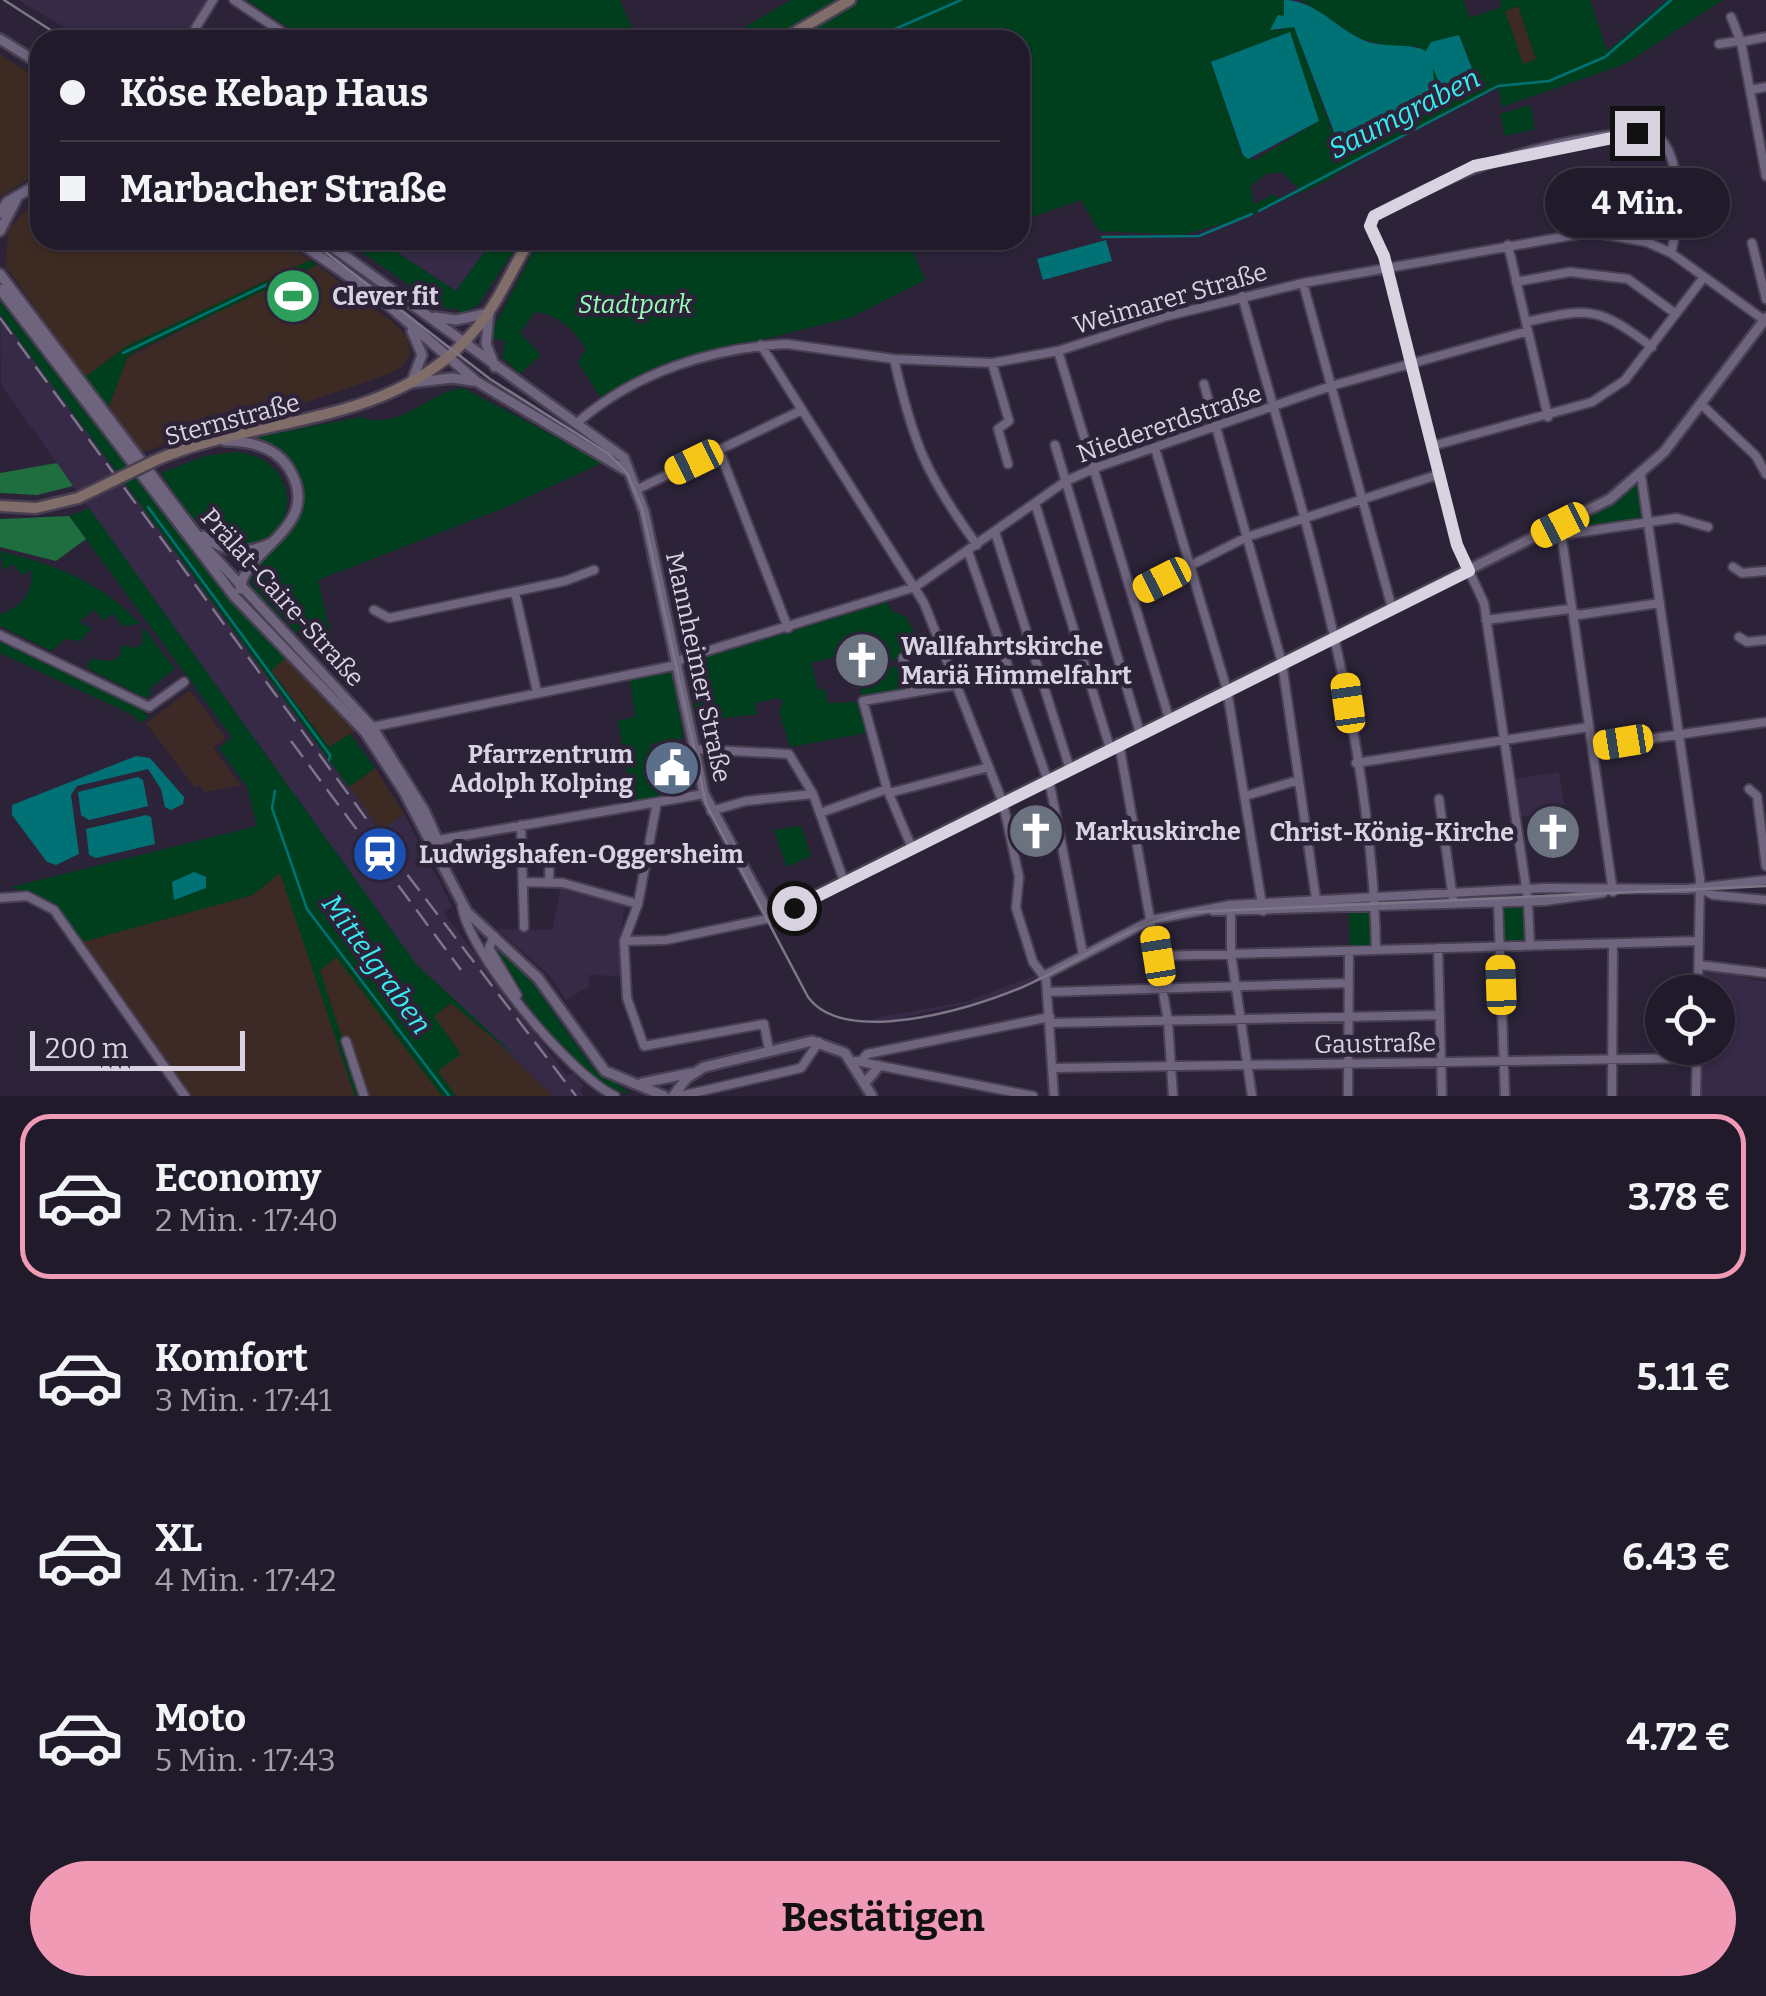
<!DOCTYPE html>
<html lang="de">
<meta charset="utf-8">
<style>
body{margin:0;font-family:Bitter,serif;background:#292333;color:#f1f3f6;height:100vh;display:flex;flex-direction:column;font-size:38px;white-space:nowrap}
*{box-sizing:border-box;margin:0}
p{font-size:32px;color:#a2a1a9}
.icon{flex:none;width:55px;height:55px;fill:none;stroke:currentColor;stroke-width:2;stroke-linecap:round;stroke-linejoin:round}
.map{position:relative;height:1096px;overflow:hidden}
.sheet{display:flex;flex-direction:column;background:#211a2b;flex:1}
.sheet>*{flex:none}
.guide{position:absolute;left:30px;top:30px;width:1000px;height:220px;border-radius:30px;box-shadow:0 2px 8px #0004,0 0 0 2px #3e3847;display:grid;align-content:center;height:220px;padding:0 30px;background:#211a2b}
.buttons{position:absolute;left:1645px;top:975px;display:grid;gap:20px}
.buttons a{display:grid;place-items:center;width:90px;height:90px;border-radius:50%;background:#211a2b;box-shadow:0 2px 8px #0004,0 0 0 2px #3e3847;font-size:50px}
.scale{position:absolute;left:30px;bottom:25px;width:215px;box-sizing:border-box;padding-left:10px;border:5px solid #d8d2e1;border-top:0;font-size:28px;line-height:35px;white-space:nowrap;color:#d8d2e1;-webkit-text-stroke:8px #2c2339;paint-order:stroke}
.end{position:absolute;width:45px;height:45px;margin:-22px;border:12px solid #d8d2e1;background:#111;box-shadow:0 0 0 5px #111}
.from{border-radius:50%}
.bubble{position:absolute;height:70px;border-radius:35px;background:#211a2b;box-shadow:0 2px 8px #0004,0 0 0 2px #3e3847;font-size:32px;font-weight:700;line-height:70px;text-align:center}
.car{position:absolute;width:30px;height:60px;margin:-30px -15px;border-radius:12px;box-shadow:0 0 8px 2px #0007;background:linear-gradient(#f5c518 24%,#345 0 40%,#f5c518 0 76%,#345 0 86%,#f5c518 0)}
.guide b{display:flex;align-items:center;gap:35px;height:95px;font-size:38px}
.guide b+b{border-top:2px solid #3e3847}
.guide i{width:25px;height:25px;background:#f1f3f6}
ul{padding:18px 0 0;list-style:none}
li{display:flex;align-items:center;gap:30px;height:165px;margin:0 20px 15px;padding:0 10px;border:5px solid transparent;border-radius:30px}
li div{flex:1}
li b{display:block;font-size:38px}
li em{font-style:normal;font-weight:700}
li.selected{border-color:#f09ab6}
li>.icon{width:90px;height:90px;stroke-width:1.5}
.button{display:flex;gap:20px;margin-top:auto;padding:20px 30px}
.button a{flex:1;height:115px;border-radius:60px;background:#f09ab6;color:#111;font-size:40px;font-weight:700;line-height:115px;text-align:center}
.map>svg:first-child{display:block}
.commercial{fill:#3d2b23}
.industrial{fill:#3d2a27}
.built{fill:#362a47}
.green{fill:#003f1d;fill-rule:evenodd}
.forest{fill:#1e6e3f}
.water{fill:#007276}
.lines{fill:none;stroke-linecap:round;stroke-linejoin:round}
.stream{stroke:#007276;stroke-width:2.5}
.minor-casing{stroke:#483f52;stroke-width:12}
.tertiary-casing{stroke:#483f52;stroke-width:14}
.secondary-casing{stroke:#483f52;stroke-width:15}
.minor{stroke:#6e647e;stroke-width:8}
.tertiary{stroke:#6e647e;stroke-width:9}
.secondary{stroke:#806c69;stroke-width:10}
.tram{stroke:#7d7588;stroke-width:2.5}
.rail{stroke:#7d7588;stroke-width:2.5;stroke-dasharray:20 10;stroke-linecap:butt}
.secondary-bridge-casing{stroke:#483f52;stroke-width:15;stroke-linecap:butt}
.secondary-bridge{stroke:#806c69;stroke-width:10}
.route{stroke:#d8d2e1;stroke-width:12}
.labels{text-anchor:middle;stroke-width:9;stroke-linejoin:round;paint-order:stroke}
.poi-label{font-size:25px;font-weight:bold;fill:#d8d2e1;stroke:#2c2339;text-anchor:start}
.street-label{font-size:25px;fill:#d8d2e1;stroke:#2c2339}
.park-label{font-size:25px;font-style:italic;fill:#96fdb7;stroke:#2c2339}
.water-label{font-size:28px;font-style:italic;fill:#38ecf3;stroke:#2c2339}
</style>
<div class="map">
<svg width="1766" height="1096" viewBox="0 0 1766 1096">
<rect width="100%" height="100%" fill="#2c2339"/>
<path class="commercial" d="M1518,6L1536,60L1523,64L1505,11Z
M0,54L40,80V172L0,197Z
M40,196V240H280L310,260L127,346L85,377L6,267L8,229Z
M317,265L394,323L407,337L410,354L403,366L391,373L279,412L272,372L220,311Z
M288,656L341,711L357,730L329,747L270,670Z
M375,768L404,814L381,831L349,787Z
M337,956L442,1096H361L320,970Z
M451,1003L521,1061L553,1096H456L438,1071L433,1016Z"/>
<path class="industrial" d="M220,311L283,355L272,372L287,383L274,402L279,412L197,432L142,453L108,409L127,358Z
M190,690L226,738L213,748L241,785L205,792L199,785L195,788L146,723Z
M280,872L355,1096H178L74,944L253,895Z"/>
<path class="built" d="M18,0H209L181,40H86Z
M345,240H493L456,291L380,241L356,248Z
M0,314L381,830L404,814L452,906L444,913L567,1076L573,1072L584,1086L580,1090L584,1096H553L416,964L1,385Z
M1559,772L1565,811L1520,817L1514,779Z
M561,886L625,904L620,938L621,976L588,975L590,986L566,1000L550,976L497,929L552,930Z
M1704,967L1766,982V1096H1702V1048H1718V992H1703Z
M1041,973L1044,978L1005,995L876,1024L875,1018L968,1001Z"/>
<path class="green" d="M247,0H620L637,40H307Z
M791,0H845L772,40H711L733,34Z
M856,0H1284L1285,15L1273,31L1294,27L1333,134L1438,92L1430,70L1434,68L1443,98L1478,81L1459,35L1426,52L1416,46L1394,48L1358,38L1301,0H1463L1470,18L1501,7L1500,0H1590L1607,51L1667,0H1723L1625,64L1502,107L1498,87L1369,153L1326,181L1242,219L1181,235L1099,231L1081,200L1020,221V40H792ZM1518,6L1536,59L1523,64L1505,11ZM1290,32L1319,121L1255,160L1242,155L1211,62ZM1282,172L1300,190L1280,200L1275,194L1254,204L1250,187L1266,174Z
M1530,105L1535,129L1505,136L1500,114Z
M493,240H521L478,305L459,316L458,309L442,308L356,248L380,241L456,291Z
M539,240H923L910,246L925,280L852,317L677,361L601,398L578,362L586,349C574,330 559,314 535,312L520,333L541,355L520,374L502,357L505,341L489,337Z
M310,260L317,265L136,351L127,358L108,409L85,377L127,346Z
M0,301L190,549L288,656L271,671L329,747L350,734L375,768L349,787L0,314Z
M463,388L604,462L504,508L318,580L341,678L255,590L248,576C278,536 328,514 287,455L251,438L361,417C403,431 425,393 463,388Z
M235,452C327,461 285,591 204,528C186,514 174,492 161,473L205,456Z
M1640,479L1646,519L1564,532L1563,527Z
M89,508L416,964L521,1061L451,1003L434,1016L461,1054L438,1071L456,1096H442L336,957L320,971L361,1096H355L280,873L253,895L82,942L47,901L11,887L257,826L247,787L219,748L232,737L69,516Z
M0,551C56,565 100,581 140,624L123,626L113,614L104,620L94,610L81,620V624L92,628L80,641L65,639L51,651L0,626V614C21,608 34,592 31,570L22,575L13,564L3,570Z
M887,602L891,611L905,616L924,650L892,661L886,644L811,663L818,690L825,689L828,703L858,702L867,733L790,747L779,712L783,701L778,698L755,703L757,714L697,721L685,664Z
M143,627L175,669L149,689L152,694L145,698L87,668L90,659L112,661L120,656L122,645L135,648L142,644Z
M0,642L142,709L148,717L140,723L133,715L0,653Z
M897,666L903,695L863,701L857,676Z
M671,671L684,738L650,744L660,798L632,802L618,721L635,717L630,680Z
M801,826L811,856L787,867L774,830Z
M1526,907L1528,944H1502L1500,908Z
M1373,912L1374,948L1350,949L1349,913Z
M491,942L524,971L594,1070L632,1094C580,1088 511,988 491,942Z"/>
<path class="forest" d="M57,463L73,486L37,495L0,493V473Z
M69,516L86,539L56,561L0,547V519Z"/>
<path class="water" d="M1284,0C1315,0 1336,28 1363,40C1384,49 1410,42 1426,51L1431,42L1459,35L1478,84L1446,100L1433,68L1435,98L1336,137L1294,27L1270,30L1278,15L1284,16Z
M1290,32L1319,121L1248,159L1243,155L1211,62Z
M1106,240L1112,261L1043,280L1037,259Z
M136,756L150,758L184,797L183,804L171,810L165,807L161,789L148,769L77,786L71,795L79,854L56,865L47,862L12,815V805Z
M138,777L143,780L148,806L89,820L81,815L78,792Z
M146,815L151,817L155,844L96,858L89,855L86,829Z
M194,872L206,877V888L174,900L172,882Z"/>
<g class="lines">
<path class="stream" d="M870,40L961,0
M1259,211L1498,86L1549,81L1605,57L1671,0
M1102,237L1199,236L1252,214
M123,353L293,272
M148,507L330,755L329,760
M275,791L272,808L307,909L449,1096"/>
<g class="minor-casing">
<path id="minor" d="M234,0L294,40
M1731,17L1741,42
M1766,37L1741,42L1766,176
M188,40L213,0
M1719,44L1739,41
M1750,90L1766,87
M1752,243L1766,299
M1508,245L1548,417
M1516,282L1570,272L1628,279L1676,314
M1303,283L1392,608
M1242,296C1302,510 1372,726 1376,950
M1526,322C1590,307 1599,307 1652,347
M761,345L924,603L1003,803L1019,877L1016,908L1033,962L1046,979L1054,1096
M1058,351L1169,718
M894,359C913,443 926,475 977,545
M992,363L1009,421L998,429L1008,464
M1204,384L1282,663L1316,899
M1701,404L1756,456L1766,474
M578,422C636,372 712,348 787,344L894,359L992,363L1058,351L1167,316L1303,283L1591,232L1647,242L1671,253L1764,320
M1055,445L1140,733
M1432,446L1592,402L1625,380L1704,277
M1155,448L1227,690L1263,911
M719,450L788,628
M1641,475L1700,879L1698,992
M638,489L802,410
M1035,503L1110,748
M1560,525L1613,892
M995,532L1070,769
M1562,535L1677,518L1708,527
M968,551L1051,790L1083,954
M1733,567L1742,573L1766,571
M515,592L537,692
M1132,595L1247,537L1440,474
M374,610L389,618L565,581L594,570
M1486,620L1569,609L1578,615L1660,603
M0,635L149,707L184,682
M1739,637L1747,642L1766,640
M903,658L910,693
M372,727L672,666L684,658L915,587L1066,481L1095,468L1331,386L1528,331
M1119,743L1168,1021L1173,1096
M1593,747L1766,722
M695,749L789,754L813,794L844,881
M1356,763L1589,727
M1749,789L1757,796L1766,866
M889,793L989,767
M1245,796L1299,780
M1439,799L1453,899
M657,802L638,904L624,941L627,998L644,1046L764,1024L769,1050
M711,811L746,801L813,794
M820,813L887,789
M521,825L524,927
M438,840L704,794
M912,848L887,789L863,701L956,685
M549,881L550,849
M524,882L563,883L638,904
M1700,888L1713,895L1766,900
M0,898L27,896L54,910L185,1096
M1498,901L1505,1096
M462,907C470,955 571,1076 615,1096
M1231,907V954L1252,1096
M1213,911L1545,901L1603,893
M494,936L489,948L517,995
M624,941L666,940L771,918
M1530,946L1528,901L1484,603L1457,545L1384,256L1370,226L1374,216C1459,169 1552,135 1651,132C1685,148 1679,223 1671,253
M1438,948L1442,1096
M1158,956L1699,941
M1699,965L1766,973
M1043,976L1152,920L1230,905L1545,888L1687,889L1766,880
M1047,992L1349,983
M1050,1023L1440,1015
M346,1041L364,1096
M856,1061L1033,1096
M860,1062L867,1054L1050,1017
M1053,1068L1697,1058
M680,1096L801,1068L819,1042
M1348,1096L1349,951
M1612,1096L1613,944
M1696,1096L1697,1048"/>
</g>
<g class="tertiary-casing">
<path id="tertiary" d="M0,39L40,64
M0,213L7,202L40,183
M0,231L16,200
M296,240L380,298L476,381L627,471
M323,240L624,458L644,511L704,794L771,918L1610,499L1664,452L1766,318
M0,274L209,551L372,727L425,812L442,850L443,862
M0,289L235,597L365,732L403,790L467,912L538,978L605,1071L664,1096
M435,317L456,320L489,313L486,344L495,367
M412,381L422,355L412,331
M410,383L452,378L473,381
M225,441C249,441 274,446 288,467C326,526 245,547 240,589
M203,536C226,553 246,555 271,543
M642,1083L691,1073
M865,1083L879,1066
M673,1096L687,1078L704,1067L812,1041L845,1053L872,1096"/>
</g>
<g class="secondary-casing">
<path id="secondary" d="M782,40L850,0
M154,461C260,414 393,428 474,331C498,304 511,270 530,240
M0,506L36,508L78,498"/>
</g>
<use href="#minor" class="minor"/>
<use href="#tertiary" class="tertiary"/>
<use href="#secondary" class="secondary"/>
<path class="tram" d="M4,0L66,40
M310,240L490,379L609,454L627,473L642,508L706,804L808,997C844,1047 970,1009 1018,989C1077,964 1129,922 1193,912L1766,886"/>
<path class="rail" d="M0,318L406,873L576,1096
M291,741L461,970"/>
<g class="secondary-bridge-casing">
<path id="secondary-bridge" d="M78,498L154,461"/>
</g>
<use href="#secondary-bridge" class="secondary-bridge"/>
</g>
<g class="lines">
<path class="route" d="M794,908L1469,571L1457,545L1384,256L1370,226L1374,216L1474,166L1637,133"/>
</g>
<defs>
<g id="stadium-disc" transform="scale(2.875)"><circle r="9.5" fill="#2e9e5b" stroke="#2c2339"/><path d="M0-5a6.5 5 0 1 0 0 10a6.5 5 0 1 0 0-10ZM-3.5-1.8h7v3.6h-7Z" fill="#fff"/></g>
<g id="church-disc" transform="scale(2.875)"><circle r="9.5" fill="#6b7280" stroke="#2c2339"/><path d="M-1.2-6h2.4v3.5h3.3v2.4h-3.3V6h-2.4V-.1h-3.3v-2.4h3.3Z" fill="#fff"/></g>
<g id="civic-disc" transform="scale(2.875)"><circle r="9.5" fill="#5c6f8a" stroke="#2c2339"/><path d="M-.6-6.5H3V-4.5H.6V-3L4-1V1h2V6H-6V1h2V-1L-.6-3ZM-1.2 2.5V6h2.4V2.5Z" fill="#fff"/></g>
<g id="station-disc" transform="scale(2.875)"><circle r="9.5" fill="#1a4fb4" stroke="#2c2339"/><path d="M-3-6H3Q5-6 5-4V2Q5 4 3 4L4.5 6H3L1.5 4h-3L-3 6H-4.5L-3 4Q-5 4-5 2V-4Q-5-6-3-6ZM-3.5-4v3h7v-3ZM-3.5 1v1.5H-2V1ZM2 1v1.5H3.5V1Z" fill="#fff"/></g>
</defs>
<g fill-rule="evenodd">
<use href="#stadium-disc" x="293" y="296"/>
<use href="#church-disc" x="862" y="660"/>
<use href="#civic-disc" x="672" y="768"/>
<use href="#church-disc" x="1036" y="831"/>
<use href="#church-disc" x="1553" y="832"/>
<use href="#station-disc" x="380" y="854"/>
</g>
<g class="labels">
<g class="poi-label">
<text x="332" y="305">Clever fit</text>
<text x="901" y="655">Wallfahrtskirche<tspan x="901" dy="29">Mariä Himmelfahrt</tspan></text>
<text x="633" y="763" text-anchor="end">Pfarrzentrum<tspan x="633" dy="29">Adolph Kolping</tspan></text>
<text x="1075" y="840">Markuskirche</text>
<text x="1514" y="841" text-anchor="end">Christ-König-Kirche</text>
<text x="419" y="863">Ludwigshafen-Oggersheim</text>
</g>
<g class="street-label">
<text transform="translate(1170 298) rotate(-16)" y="9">Weimarer Straße</text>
<text transform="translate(232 419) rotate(-15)" y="9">Sternstraße</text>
<text transform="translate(1169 423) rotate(-19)" y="9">Niedererdstraße</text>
<text transform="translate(283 597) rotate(48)" y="9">Prälat-Caire-Straße</text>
<text transform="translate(699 667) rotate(78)" y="9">Mannheimer Straße</text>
<text transform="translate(1375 1043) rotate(-1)" y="9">Gaustraße</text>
</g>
<g class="park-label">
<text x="635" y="313">Stadtpark</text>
</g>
<g class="water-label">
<text transform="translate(1404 113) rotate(-27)" y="10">Saumgraben</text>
<text transform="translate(377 964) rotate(54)" y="10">Mittelgraben</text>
</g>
</g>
</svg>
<div class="buttons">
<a><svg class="icon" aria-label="locate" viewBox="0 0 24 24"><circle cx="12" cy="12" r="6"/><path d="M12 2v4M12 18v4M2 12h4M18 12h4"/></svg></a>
</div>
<div class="scale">200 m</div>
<i class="end from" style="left:794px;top:908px"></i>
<i class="end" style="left:1637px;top:133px"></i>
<div class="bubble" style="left:1545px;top:168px;width:185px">4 Min.</div>
<i class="car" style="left:694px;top:462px;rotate:244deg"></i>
<i class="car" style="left:1560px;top:525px;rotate:243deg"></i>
<i class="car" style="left:1162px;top:580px;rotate:243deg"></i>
<i class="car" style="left:1348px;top:703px;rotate:352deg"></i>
<i class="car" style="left:1623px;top:742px;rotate:261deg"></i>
<i class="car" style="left:1158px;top:956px;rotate:351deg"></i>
<i class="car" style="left:1501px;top:985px;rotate:358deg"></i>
<div class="guide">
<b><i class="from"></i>Köse Kebap Haus</b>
<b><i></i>Marbacher Straße</b>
</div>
</div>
<section class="sheet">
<ul>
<li class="selected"><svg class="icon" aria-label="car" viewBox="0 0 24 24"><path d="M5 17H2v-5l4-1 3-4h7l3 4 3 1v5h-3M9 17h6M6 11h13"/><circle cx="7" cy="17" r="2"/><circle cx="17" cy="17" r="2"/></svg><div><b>Economy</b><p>2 Min. · 17:40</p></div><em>3.78 €</em></li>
<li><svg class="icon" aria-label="car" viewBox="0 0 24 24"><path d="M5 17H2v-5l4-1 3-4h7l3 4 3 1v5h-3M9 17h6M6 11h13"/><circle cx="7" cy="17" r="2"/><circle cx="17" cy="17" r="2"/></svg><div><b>Komfort</b><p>3 Min. · 17:41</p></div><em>5.11 €</em></li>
<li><svg class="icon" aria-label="car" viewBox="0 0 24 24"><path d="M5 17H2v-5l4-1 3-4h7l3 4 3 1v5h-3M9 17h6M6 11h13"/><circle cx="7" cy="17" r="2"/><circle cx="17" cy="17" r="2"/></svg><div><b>XL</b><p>4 Min. · 17:42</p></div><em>6.43 €</em></li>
<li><svg class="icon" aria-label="car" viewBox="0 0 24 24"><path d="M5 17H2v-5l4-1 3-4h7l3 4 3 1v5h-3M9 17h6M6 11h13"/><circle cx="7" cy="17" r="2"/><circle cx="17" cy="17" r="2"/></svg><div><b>Moto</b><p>5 Min. · 17:43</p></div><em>4.72 €</em></li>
</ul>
<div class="button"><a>Bestätigen</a></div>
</section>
